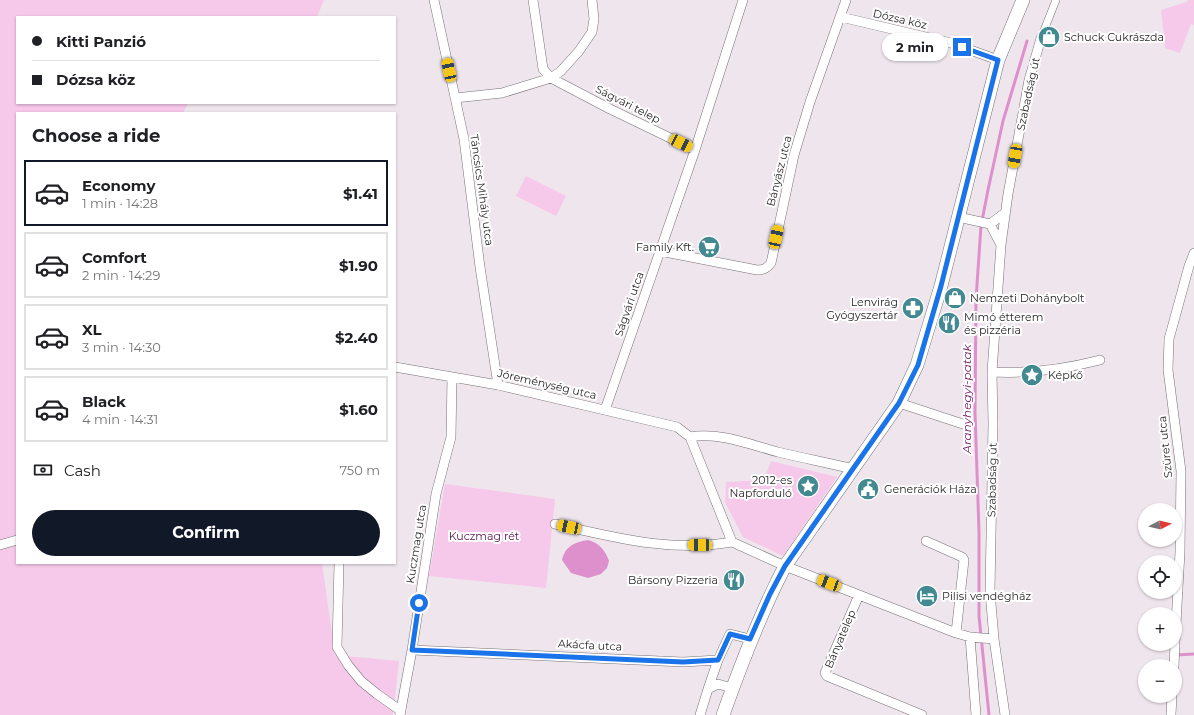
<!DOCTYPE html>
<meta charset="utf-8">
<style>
body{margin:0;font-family:Montserrat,sans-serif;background:#f6f6f6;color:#202124;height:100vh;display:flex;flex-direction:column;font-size:15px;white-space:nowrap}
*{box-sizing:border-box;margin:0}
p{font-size:13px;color:#757577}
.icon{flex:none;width:22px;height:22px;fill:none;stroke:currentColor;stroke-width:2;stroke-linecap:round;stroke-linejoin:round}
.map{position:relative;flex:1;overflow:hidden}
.details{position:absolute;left:16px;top:112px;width:380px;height:452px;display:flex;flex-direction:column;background:#fff;border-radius:0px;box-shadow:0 1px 3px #0004}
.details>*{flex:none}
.hud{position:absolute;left:16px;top:16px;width:380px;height:88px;border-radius:0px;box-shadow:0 1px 3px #0004;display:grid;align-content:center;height:88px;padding:0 16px;background:#fff}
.needle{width:26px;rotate:83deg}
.fabs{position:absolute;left:1138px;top:503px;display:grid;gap:8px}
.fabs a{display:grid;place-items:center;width:44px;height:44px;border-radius:50%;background:#fff;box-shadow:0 1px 3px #0004;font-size:20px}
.end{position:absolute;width:18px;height:18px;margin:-9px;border:5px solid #1a73e8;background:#fff;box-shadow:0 0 0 2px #fff}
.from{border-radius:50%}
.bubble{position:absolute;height:28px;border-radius:14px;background:#fff;box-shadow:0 1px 3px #0004;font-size:13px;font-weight:700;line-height:28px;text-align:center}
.car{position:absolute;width:12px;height:24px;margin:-12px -6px;border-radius:5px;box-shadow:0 0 3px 1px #0007;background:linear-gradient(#f5c518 24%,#345 0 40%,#f5c518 0 76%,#345 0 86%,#f5c518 0)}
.hud b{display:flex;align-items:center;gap:14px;height:38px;font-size:15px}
.hud b+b{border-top:1px solid #e0e0e0}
.hud i{width:10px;height:10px;background:#202124}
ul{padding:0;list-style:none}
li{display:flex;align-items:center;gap:12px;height:66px;margin:0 8px 6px;padding:0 8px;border:2px solid #e0e0e0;border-radius:0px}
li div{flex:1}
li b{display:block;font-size:15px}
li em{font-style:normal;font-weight:700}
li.active{border-color:#111827}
li>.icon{width:36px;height:36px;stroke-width:1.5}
h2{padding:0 16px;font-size:18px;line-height:48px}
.pay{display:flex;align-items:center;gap:10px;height:44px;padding:0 16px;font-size:15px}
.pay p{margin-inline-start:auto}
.primary-button{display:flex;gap:8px;margin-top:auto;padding:8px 16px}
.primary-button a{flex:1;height:46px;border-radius:24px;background:#111827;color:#fff;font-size:16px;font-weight:700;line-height:46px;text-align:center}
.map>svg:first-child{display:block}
.green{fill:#f6c8ea}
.water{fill:#de90cc}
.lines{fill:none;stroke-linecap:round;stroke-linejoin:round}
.stream{stroke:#de90cc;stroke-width:3}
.pedestrian-casing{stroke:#787075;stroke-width:8}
.minor-casing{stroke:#787075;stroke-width:10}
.secondary-casing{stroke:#787075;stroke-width:14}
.pedestrian{stroke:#fff;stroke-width:7}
.minor{stroke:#fff;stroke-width:9}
.secondary{stroke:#fff;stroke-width:13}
.route{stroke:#1a73e8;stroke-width:5}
.labels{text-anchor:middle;stroke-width:4;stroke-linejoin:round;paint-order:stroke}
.street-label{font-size:11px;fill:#282527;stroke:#fff}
.poi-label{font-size:11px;fill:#282527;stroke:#fff;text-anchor:start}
.park-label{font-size:11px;fill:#56114b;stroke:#fff}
.water-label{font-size:12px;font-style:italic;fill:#741965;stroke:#fff}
</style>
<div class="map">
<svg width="1194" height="715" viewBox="0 0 1194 715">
<rect width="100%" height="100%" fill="#efe6ed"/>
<path class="green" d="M0,0H324L317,17H17V103H188L183,113H17V563H322L335,655L399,661L393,715H0Z
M1188,0H1194V25L1191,24L1180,53L1165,48L1161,10L1187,2Z
M526,176L566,196L556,216L516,196Z
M771,461L837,477L783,556L743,537L725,502L726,482L764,480Z
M445,484L555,499L546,588L429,576Z"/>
<path class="water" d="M588,540C599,543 605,550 609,561L607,568L601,574L588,578L571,573L562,560C565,546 575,542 588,540Z"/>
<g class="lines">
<path class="stream" d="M1176,655L1194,654
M989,715L979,616V532L975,412L976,299L981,226L988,190L1003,121L1027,41"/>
<g class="pedestrian-casing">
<path id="pedestrian" d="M1041,38L1056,0"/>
</g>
<g class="minor-casing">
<path id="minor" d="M434,0L464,139L480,267L498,385
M533,0L543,69L551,78L610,109L695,150
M841,17L951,43L998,60
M455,98L502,93L551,78L561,71L579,51L592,32L594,19L592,0
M958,217L990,224L1005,213
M990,224L1001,245L992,372L993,424L990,592L994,639L1005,715
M1001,245L1008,194L1029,80L1041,38
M660,251L757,270C764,270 767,268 771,263L794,155L810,102L846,0
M395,367L498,385L677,427L690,437L732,542
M992,372C1029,374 1065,369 1100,360
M899,403L966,425
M605,410L695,150L743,0
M690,437C720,432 748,444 778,452C803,458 828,463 853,469
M555,524C613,537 671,553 732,542
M926,541L962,557L964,560L956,633
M732,542L785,566L956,633L970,637L994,639
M0,545L17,540
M339,563L337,647L348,665L361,681L377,694L401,711
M859,595L825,673L827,676L922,715
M970,637L976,715
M1175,642L1180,552L1181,471L1168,370L1169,339L1189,266L1194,253
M412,650L683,662L718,660L730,634L750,639
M1174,666L1175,644
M708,689L718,660
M400,715L412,650L436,494L451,437L452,377
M700,715L708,689L718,684L732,688
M1171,715L1172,696"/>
</g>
<g class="secondary-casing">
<path id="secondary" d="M723,715C741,664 760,614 785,566L899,403L917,365L941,286L998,60L1023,0"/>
</g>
<use href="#pedestrian" class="pedestrian"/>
<use href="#minor" class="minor"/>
<use href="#secondary" class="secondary"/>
</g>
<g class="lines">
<path class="route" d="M419,603L412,650L683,662L718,660L730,634L750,639L770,594L785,566L899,403L918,365L941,286L998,60L962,47"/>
</g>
<defs>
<g id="shop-disc" transform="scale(1.15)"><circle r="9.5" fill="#438992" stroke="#fff"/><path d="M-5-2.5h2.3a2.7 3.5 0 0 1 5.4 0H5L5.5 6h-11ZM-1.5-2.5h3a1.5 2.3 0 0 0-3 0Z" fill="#fff"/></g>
<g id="supermarket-disc" transform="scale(1.15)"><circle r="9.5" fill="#438992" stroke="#fff"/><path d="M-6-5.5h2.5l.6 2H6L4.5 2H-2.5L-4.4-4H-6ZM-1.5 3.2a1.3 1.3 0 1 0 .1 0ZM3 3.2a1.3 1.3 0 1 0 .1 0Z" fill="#fff"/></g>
<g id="pharmacy-disc" transform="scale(1.15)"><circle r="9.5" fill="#438992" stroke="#fff"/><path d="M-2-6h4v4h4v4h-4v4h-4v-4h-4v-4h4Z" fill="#fff"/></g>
<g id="restaurant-disc" transform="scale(1.15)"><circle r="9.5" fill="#438992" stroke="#fff"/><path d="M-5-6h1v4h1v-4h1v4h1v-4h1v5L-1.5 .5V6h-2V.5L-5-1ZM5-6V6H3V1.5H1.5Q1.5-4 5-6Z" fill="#fff"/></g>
<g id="sight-disc" transform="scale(1.15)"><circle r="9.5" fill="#438992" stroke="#fff"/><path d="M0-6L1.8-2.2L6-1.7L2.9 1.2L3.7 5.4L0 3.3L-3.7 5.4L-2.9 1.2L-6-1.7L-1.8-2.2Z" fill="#fff"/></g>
<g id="civic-disc" transform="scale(1.15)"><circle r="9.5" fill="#438992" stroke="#fff"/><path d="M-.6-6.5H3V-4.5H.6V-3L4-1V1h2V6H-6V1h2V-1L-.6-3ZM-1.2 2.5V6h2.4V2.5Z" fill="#fff"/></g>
<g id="hotel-disc" transform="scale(1.15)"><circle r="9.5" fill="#438992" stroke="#fff"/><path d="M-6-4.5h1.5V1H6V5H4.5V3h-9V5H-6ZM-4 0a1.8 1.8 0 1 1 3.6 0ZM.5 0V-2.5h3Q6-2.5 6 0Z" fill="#fff"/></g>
</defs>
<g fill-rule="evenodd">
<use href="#shop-disc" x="1049" y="37"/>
<use href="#supermarket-disc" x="709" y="247"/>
<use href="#shop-disc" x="955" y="298"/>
<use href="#pharmacy-disc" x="913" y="308"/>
<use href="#restaurant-disc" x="949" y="323"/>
<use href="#sight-disc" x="1032" y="375"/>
<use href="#sight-disc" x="808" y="486"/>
<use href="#civic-disc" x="868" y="489"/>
<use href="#restaurant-disc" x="734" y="580"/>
<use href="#hotel-disc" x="927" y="596"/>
</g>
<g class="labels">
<g class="street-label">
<text transform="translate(900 19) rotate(13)" y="4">Dózsa köz</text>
<text transform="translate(1028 94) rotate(-78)" y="4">Szabadság út</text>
<text transform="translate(628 104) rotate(27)" y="4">Ságvári telep</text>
<text transform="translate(779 171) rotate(-76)" y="4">Bányász utca</text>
<text transform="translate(482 190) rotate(82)" y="4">Táncsics Mihály utca</text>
<text transform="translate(629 304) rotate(-71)" y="4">Ságvári utca</text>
<text transform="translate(547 384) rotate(13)" y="4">Jóreménység utca</text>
<text transform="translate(1165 447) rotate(-96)" y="4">Szüret utca</text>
<text transform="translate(992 480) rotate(-89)" y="4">Szabadság út</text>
<text transform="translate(416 544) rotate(-81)" y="4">Kuczmag utca</text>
<text transform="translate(840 639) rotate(-67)" y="4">Bányatelep</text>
<text transform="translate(590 645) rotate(3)" y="4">Akácfa utca</text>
</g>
<g class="poi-label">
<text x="1064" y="41">Schuck Cukrászda</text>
<text x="694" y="251" text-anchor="end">Family Kft.</text>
<text x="970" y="302">Nemzeti Dohánybolt</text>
<text x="898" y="306" text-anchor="end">Lenvirág<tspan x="898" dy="13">Gyógyszertár</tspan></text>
<text x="964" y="321">Mimó étterem<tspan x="964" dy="13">és pizzéria</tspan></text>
<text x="1048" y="379">Képkő</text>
<text x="792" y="484" text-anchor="end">2012-es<tspan x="792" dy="13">Napforduló</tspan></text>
<text x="884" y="493">Generációk Háza</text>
<text x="718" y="584" text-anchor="end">Bársony Pizzeria</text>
<text x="942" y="600">Pilisi vendégház</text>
</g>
<g class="park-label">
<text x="484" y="540">Kuczmag rét</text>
</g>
<g class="water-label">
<text transform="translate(967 399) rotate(-90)" y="4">Aranyhegyi-patak</text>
</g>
</g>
</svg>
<div class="fabs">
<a><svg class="needle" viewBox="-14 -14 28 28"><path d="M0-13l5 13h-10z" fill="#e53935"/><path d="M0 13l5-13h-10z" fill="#757577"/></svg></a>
<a><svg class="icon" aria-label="locate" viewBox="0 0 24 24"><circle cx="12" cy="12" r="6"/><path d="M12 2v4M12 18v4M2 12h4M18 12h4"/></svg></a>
<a>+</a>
<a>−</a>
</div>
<i class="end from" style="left:419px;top:603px"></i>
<i class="end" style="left:962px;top:47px"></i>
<div class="bubble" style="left:882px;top:33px;width:66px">2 min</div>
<i class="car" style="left:449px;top:70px;rotate:348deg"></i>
<i class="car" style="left:681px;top:143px;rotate:116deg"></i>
<i class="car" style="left:1015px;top:156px;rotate:190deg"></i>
<i class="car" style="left:776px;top:237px;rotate:12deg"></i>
<i class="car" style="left:569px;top:527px;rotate:282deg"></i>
<i class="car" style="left:700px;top:545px;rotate:271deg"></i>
<i class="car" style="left:829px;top:583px;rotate:291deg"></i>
<div class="hud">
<b><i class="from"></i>Kitti Panzió</b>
<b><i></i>Dózsa köz</b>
</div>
<section class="details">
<h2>Choose a ride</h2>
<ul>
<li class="active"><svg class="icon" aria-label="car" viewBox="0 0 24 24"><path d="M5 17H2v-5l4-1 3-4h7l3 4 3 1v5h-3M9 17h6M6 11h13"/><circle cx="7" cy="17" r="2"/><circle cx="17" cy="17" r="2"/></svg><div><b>Economy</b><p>1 min · 14:28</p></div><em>$1.41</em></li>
<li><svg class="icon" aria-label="car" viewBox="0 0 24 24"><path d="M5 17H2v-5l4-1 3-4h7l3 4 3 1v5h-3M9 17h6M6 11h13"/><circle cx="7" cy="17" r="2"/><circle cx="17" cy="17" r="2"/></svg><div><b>Comfort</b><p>2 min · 14:29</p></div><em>$1.90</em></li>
<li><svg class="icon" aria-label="car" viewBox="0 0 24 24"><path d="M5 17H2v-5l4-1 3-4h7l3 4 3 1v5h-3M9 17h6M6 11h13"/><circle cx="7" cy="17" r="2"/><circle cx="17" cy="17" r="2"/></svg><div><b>XL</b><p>3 min · 14:30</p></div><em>$2.40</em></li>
<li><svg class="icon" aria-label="car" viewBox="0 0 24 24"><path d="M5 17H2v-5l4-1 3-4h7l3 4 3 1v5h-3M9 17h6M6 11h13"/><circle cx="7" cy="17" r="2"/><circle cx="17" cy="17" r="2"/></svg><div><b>Black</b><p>4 min · 14:31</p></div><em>$1.60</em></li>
</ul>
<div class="pay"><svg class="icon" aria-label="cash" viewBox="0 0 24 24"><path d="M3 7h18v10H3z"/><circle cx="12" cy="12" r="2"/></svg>Cash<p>750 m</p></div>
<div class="primary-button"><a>Confirm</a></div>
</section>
</div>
